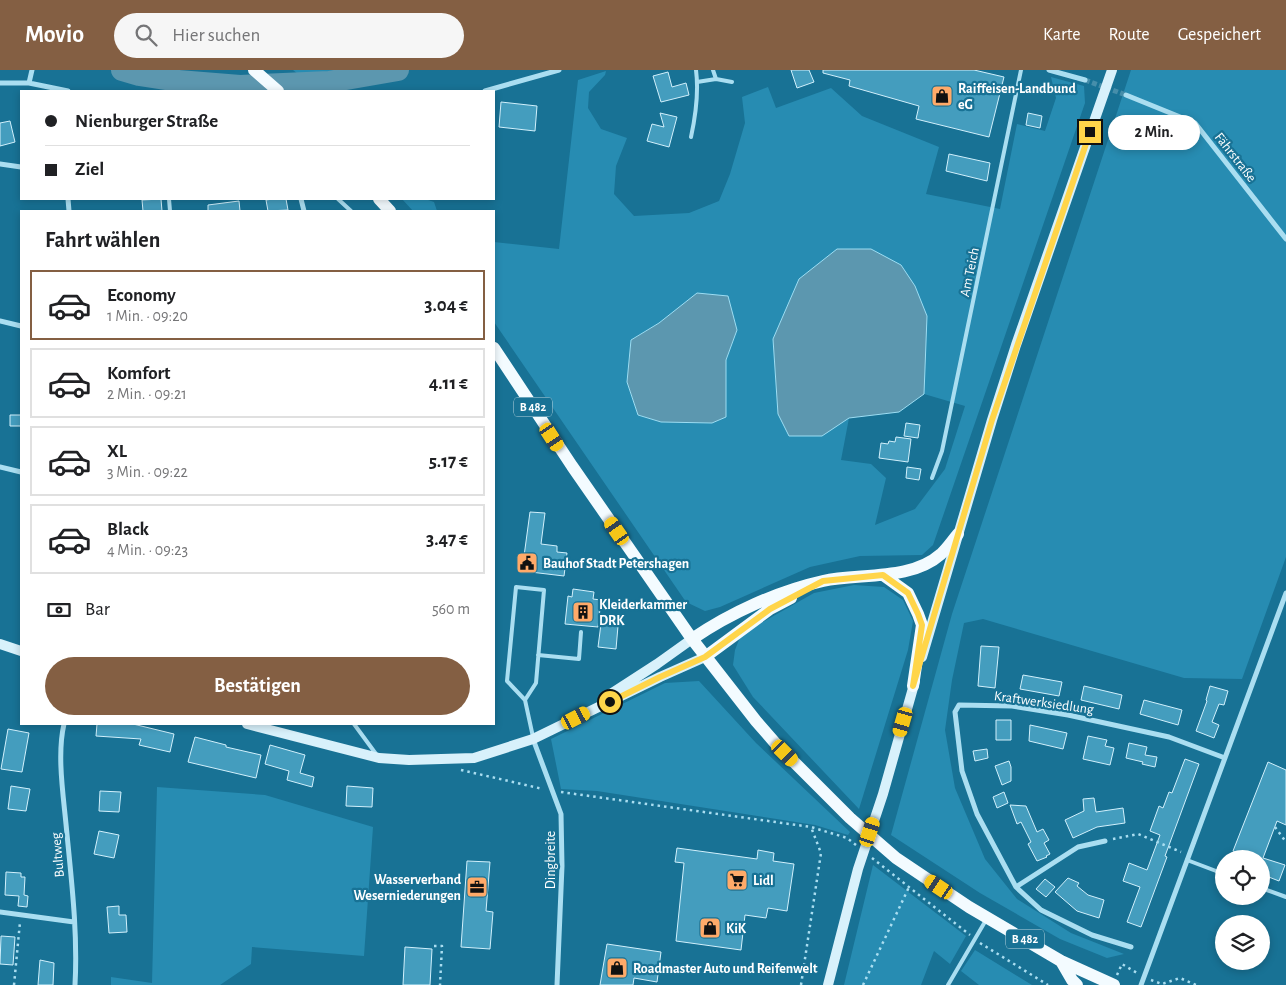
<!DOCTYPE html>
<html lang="de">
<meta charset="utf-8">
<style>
body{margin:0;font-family:"Alegreya Sans",sans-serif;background:#f6f6f6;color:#202124;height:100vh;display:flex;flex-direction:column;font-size:19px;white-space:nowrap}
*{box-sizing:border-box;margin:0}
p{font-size:16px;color:#757577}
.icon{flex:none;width:28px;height:28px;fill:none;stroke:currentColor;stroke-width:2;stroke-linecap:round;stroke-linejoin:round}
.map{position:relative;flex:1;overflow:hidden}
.drawer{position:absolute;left:20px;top:140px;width:475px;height:515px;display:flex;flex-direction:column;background:#fff;border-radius:0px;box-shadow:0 2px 8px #0003}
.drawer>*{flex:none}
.banner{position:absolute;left:20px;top:20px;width:475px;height:110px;border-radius:0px;box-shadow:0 2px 8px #0003;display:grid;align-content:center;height:110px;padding:0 25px;background:#fff}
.tools{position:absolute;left:1215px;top:780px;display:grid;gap:10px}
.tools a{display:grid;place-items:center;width:55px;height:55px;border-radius:50%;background:#fff;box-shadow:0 2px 8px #0003;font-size:25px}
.end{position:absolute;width:22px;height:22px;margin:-11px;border:6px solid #ffd54a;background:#111;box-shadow:0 0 0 2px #111}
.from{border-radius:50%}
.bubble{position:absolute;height:35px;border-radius:18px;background:#fff;box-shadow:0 2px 8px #0003;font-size:16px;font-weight:700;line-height:35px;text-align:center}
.car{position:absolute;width:15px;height:30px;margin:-15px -8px;border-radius:6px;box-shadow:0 0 4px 1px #0007;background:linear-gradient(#f5c518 24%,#345 0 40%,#f5c518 0 76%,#345 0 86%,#f5c518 0)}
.banner b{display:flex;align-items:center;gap:18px;height:48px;font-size:19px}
.banner b+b{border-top:1px solid #e0e0e0}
.banner i{width:12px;height:12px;background:#202124}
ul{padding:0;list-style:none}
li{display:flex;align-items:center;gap:15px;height:70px;margin:0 10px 8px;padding:0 15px;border:2px solid #e0e0e0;border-radius:0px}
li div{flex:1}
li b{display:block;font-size:19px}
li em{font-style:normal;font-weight:700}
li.on{border-color:#845f43}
li>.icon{width:45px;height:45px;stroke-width:1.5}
h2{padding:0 25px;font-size:22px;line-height:60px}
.pay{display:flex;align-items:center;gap:12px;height:55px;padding:0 25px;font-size:19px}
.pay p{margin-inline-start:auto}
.action{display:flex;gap:10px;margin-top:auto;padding:10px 25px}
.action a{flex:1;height:58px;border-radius:30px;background:#845f43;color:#fff;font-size:20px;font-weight:700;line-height:58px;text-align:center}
header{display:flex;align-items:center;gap:30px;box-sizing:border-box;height:70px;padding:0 25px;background:#845f43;color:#fff}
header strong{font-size:24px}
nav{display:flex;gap:28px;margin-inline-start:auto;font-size:18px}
.search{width:350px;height:45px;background:#f6f6f6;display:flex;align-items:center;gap:12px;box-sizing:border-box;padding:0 18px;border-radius:28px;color:#757577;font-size:19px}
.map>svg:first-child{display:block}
.green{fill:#278cb2;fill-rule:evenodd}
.water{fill:#5c97af;stroke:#9cddf3}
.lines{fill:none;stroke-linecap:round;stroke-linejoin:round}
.river{stroke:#5c97af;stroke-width:22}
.building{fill:#449dbe;stroke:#d1f0fc}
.street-tunnel{stroke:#468eaa;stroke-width:5;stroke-dasharray:5 2.5;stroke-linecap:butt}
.path{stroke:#aadef1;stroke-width:2.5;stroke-dasharray:2.5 4;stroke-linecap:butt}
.lane{stroke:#aadef1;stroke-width:4}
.street{stroke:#aadef1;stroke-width:5}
.secondary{stroke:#d8f1fb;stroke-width:10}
.primary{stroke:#f3fbff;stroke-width:12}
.route{stroke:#ffd54a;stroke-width:6}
.labels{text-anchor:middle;stroke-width:4.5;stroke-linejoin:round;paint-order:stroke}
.shield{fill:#187295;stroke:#bad5df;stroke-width:1}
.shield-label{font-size:12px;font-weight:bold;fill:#fff}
.poi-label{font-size:14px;font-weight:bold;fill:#fff;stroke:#187295;text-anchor:start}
.street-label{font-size:14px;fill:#fff;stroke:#187295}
</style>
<header>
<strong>Movio</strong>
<div class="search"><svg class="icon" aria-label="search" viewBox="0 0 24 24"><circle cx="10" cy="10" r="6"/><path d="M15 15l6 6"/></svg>Hier suchen</div>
<nav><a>Karte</a><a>Route</a><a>Gespeichert</a></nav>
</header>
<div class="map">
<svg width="1286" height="915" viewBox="0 0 1286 915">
<rect width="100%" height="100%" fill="#187295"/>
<path class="green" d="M293,0H378L304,9Z
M1131,0H1286V487L1242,609L1184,608L983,549L964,553L952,610L945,660L955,718L985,789L1017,829L1071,863L1124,884L1107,888L1060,869L980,823L891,765L952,544Z
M606,1L605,5L589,22L588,38L601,59L627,68L616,96L614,124L634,146L689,143L719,131L730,104L745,53L742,27L768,17L776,38L831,18L862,46L939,77L926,124L1000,139L1017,54L1045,61L1056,28L1051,7L1084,16L1085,33L933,475L922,485L860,486L810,497L720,537L705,541L686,532L494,252V172L559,179L578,10ZM927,245L924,324L965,336L945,399L915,439L875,455L886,408L871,394L841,390L849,348L778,344L773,269ZM659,253L737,260L726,290V347L712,353L661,352L638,345L627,312L631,270Z
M402,129H425L434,132L437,141H413Z
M854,515L884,517L903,530L913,551L908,580L859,739L753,627L733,595L735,580L740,567L754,557L814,523Z
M699,611L756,673L850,762L848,765L815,755L597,721L561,719L551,669L665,613Z
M157,717L265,725L373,757L364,886L252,877L251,894L220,915H111V907L152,913Z
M873,795L966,866L950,894L934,881L921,915H844Z
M975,880L1032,915H979L961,901Z"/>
<path class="water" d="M837,179H871L901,195L915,216L927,246L924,324L899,342L849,348L822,366H789L778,344L773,269L799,209Z
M697,223L728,226L737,260L726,290V347L712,353L661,352L638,345L627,312L631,270L659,253Z"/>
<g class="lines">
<path class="river" d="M122,0L139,5L178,11L240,16L329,12L398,0"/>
</g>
<path class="building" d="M791,0H809L814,12L797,18Z
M823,0H974L1004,7L989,67L916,49L919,36L849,16L850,10L823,3Z
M668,2L672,17L686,13L689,25L661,32L653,6Z
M501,32L537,36L535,61L499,57Z
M660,43L677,47L669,77L647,71L652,54L664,57Z
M1028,43L1042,46L1040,58L1026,55Z
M10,51L15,72L0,76V53Z
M949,84L990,93L987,111L946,101Z
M161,129L162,141H143L142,130Z
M273,129H286L288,140L268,141L266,130Z
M239,131L240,141H208V135Z
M10,345H21V356H10Z
M906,353L920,355L918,368L904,366Z
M896,367L911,369L908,392L879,388L881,373L888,374L889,371L895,372Z
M907,397L921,399L919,410L906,408Z
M530,442L545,443L541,474L557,476V482L567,483L564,506L522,501Z
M573,519L594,522L593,529L601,530L598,557L565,554L568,526L572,527Z
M601,554L618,556L616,579L598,577Z
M981,576L999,577L995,618L978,616Z
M1023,605L1062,612L1059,626L1020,619Z
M1084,616L1122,625L1119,639L1081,630Z
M1210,616L1228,621L1224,635L1219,634L1212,652L1219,655L1214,668L1196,661L1207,631L1206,630Z
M1144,630L1182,640L1178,655L1140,644Z
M996,650H1011V670H996Z
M97,654H133L174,664L170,682L139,675L141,669L96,666Z
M1030,655L1067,663L1063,679L1029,671Z
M8,659L29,663L22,702L1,699Z
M1088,666L1107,670L1105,676L1114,678L1110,695L1083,689Z
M195,667L226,675V677L261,685L256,708L188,692Z
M1129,673L1147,677L1145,685L1157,687L1155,697L1142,694L1143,692L1126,688Z
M270,675L305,685L300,703L314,707L312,717L287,710L289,701L265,694Z
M987,679L988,688L975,691L973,681Z
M1185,689L1199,694L1165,786L1167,787L1141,857L1127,852L1140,817L1123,811L1129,793L1147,800L1160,765L1150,761L1159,736L1163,738L1169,722L1172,723Z
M1009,691L1011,697V711L1002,715L995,696Z
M1268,692L1286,700V755L1277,751L1263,788L1285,795L1279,811L1261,804V789H1252L1233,781Z
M11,716L30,719L26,741L8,739Z
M347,716L373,718L372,737L346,736Z
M100,721L121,722L119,742L99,741Z
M1004,722L1008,733L997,738L993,727Z
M1094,728L1096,742L1123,738L1125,753L1097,757L1073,768L1065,750L1084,741L1083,729Z
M1010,735L1026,736L1037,762L1043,759L1049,770L1044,773L1050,784L1046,786L1047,787L1037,791L1028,774L1031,772L1021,752L1017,754Z
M99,761L119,765L114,788L94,784Z
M677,778L757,789L758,780L774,783L773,791L794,794L787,841L768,838L766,848L745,845L741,880L676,871L684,793L675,792Z
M467,791L490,792L486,841L493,842L490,879L461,877Z
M6,802L21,803V807H25L24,825L28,826L27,837L18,836L19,826L5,825Z
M1068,808L1079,813L1077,816L1088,825L1104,830L1099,848L1077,841L1055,822Z
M1045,809L1055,817L1046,827L1036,819Z
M119,836V845H126L127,862L109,863L107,837Z
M1,866L15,867L13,895L0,894Z
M607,874L661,882L657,912L634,908L633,915H600Z
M405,877L432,879L430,915H403Z
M40,890L54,893L53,915H38Z"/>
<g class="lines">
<path class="street-tunnel" d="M1085,10L1126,25"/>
<path class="path" d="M461,700L543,719
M561,722L811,757L847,768L856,775
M1275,757L1286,772
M1113,769L1138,764L1181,782
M872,788L970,865
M980,873L1048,915
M434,876H442L440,915
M1117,905L1122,894L1137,903
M1151,910L1162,914L1180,908L1196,915
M14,915L20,852
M801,915L821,783L811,757
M863,915L909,817"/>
<path class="lane" d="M713,0L716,9L732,12
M697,12L716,9
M691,67C696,44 699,23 696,0
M169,129L170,141
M338,129L351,141
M932,408L942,381L1021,0
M538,585L579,589L581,562
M525,630L507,611L516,517L544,520L536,613L525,630L533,667
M354,654L376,684
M1187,790L1224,804
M1261,818L1286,827
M948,915L986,850"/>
<path class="street" d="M1049,0L1085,10
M0,13H29L68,21
M29,13L32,0
M485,21L559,0
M1126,25L1195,53L1286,169
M0,94L21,97
M68,129L69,141
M301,129L304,141
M0,251L21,256
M0,397L21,402
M64,654C57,684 63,723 66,754C71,807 78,861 75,915
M533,669L561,744L562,796L557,915
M1105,771L1078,777L1016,817L977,744L962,701L955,642L959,635L1012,636L1068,645L1169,667L1225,688
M1016,817L1041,840L1092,865L1131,877
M0,842L74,852
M1141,915L1286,523"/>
<path class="secondary" d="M0,574L21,581
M922,587L992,350L1016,275L1112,0
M603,629L657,594L692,569
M247,654L379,688L409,690L474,688L533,669L660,607L705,587
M828,915L858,799L883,724L915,611"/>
<path class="primary" d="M254,0L278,21
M379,129L390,141
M494,278L572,396L692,569L756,651L776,674L850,748L896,788L969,837L1061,891L1114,915
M883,505L908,523L918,544L922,555L913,616
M692,569C730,543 778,521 823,511C859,503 911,511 941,484C947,479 952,471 958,464
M705,587L770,539L791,528
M1061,891L1072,910L1077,915"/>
</g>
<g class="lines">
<path class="route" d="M610,632L660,607L705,587L770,539L823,511L883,505L908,523L918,544L922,555L913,616L992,350L1090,62"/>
</g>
<defs>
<g id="shop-square" transform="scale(1.125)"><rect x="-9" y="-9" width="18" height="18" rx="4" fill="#ffaa69" stroke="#187295"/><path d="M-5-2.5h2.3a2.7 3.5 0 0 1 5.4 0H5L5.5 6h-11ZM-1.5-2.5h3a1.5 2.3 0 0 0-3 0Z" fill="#111"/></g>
<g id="civic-square" transform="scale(1.125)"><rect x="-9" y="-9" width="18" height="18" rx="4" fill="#ffaa69" stroke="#187295"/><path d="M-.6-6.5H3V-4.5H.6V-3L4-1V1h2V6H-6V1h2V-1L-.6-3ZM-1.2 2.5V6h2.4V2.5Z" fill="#111"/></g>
<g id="building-square" transform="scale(1.125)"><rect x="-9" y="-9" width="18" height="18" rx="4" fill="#ffaa69" stroke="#187295"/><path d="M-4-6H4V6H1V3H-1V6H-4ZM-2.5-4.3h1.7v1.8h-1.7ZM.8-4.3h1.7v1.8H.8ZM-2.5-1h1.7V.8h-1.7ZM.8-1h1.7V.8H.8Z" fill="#111"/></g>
<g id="supermarket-square" transform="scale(1.125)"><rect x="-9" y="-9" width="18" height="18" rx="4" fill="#ffaa69" stroke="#187295"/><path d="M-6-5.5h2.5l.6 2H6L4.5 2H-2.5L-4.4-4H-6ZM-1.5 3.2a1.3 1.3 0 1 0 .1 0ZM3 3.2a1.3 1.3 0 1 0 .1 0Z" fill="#111"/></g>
<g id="office-square" transform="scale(1.125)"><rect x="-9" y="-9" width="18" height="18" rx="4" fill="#ffaa69" stroke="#187295"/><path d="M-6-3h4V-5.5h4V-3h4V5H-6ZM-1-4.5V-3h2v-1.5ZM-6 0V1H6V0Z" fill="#111"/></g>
</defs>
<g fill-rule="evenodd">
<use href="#shop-square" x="942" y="26"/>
<use href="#civic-square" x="527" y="493"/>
<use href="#building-square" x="583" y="542"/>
<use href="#supermarket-square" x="737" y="810"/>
<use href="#office-square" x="477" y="817"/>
<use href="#shop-square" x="710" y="858"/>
<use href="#shop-square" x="617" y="898"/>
</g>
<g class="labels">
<g class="shield">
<rect x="514" y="327.5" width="38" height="19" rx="4"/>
<rect x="1006" y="859.5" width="38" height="19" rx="4"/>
</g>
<g class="shield-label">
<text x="533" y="341">B 482</text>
<text x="1025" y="873">B 482</text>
</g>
<g class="poi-label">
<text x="958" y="23">Raiffeisen-Landbund<tspan x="958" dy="16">eG</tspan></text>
<text x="543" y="498">Bauhof Stadt Petershagen</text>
<text x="599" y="539">Kleiderkammer<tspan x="599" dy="16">DRK</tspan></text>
<text x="461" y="814" text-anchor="end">Wasserverband<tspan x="461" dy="16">Weserniederungen</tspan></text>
<text x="753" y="815">Lidl</text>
<text x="726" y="863">KiK</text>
<text x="633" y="903">Roadmaster Auto und Reifenwelt</text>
</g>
<g class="street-label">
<text transform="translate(1236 87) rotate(52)" y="5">Fährstraße</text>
<text transform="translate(969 202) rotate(-78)" y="5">Am Teich</text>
<text transform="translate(1044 632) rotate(8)" y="5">Kraftwerksiedlung</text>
<text transform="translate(57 785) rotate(-95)" y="5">Bultweg</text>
<text transform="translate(550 790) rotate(-90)" y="5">Dingbreite</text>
</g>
</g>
</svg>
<div class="tools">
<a><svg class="icon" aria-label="locate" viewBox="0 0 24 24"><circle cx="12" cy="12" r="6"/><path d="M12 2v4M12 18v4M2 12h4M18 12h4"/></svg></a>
<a><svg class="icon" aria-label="layers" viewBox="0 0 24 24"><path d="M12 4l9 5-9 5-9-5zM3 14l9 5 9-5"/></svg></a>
</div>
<i class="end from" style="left:610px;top:632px"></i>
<i class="end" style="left:1090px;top:62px"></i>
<div class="bubble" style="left:1108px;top:45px;width:92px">2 Min.</div>
<i class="car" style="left:552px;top:367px;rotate:147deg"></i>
<i class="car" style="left:617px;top:461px;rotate:325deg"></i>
<i class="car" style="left:576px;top:648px;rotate:63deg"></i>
<i class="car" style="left:903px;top:652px;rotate:196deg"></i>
<i class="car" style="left:785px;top:683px;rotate:135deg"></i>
<i class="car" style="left:870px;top:762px;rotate:18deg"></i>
<i class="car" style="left:939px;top:817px;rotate:304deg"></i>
<div class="banner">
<b><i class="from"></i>Nienburger Straße</b>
<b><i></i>Ziel</b>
</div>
<section class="drawer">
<h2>Fahrt wählen</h2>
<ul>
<li class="on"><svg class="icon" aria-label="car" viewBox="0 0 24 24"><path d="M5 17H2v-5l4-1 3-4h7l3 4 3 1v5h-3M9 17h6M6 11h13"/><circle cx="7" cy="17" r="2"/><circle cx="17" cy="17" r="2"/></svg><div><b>Economy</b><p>1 Min. · 09:20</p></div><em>3.04 €</em></li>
<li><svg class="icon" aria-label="car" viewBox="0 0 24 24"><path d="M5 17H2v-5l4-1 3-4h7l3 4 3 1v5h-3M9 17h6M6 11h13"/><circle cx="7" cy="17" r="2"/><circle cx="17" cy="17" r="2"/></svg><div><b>Komfort</b><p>2 Min. · 09:21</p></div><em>4.11 €</em></li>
<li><svg class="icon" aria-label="car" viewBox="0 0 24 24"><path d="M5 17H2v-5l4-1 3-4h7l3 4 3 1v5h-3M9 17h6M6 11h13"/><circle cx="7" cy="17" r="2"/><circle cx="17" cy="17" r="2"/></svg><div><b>XL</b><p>3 Min. · 09:22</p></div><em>5.17 €</em></li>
<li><svg class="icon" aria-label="car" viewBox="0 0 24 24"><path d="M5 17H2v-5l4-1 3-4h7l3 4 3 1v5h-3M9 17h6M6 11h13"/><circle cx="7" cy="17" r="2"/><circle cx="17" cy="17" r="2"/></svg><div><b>Black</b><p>4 Min. · 09:23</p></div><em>3.47 €</em></li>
</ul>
<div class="pay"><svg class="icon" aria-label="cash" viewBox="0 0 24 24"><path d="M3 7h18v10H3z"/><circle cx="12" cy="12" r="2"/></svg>Bar<p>560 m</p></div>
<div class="action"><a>Bestätigen</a></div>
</section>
</div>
